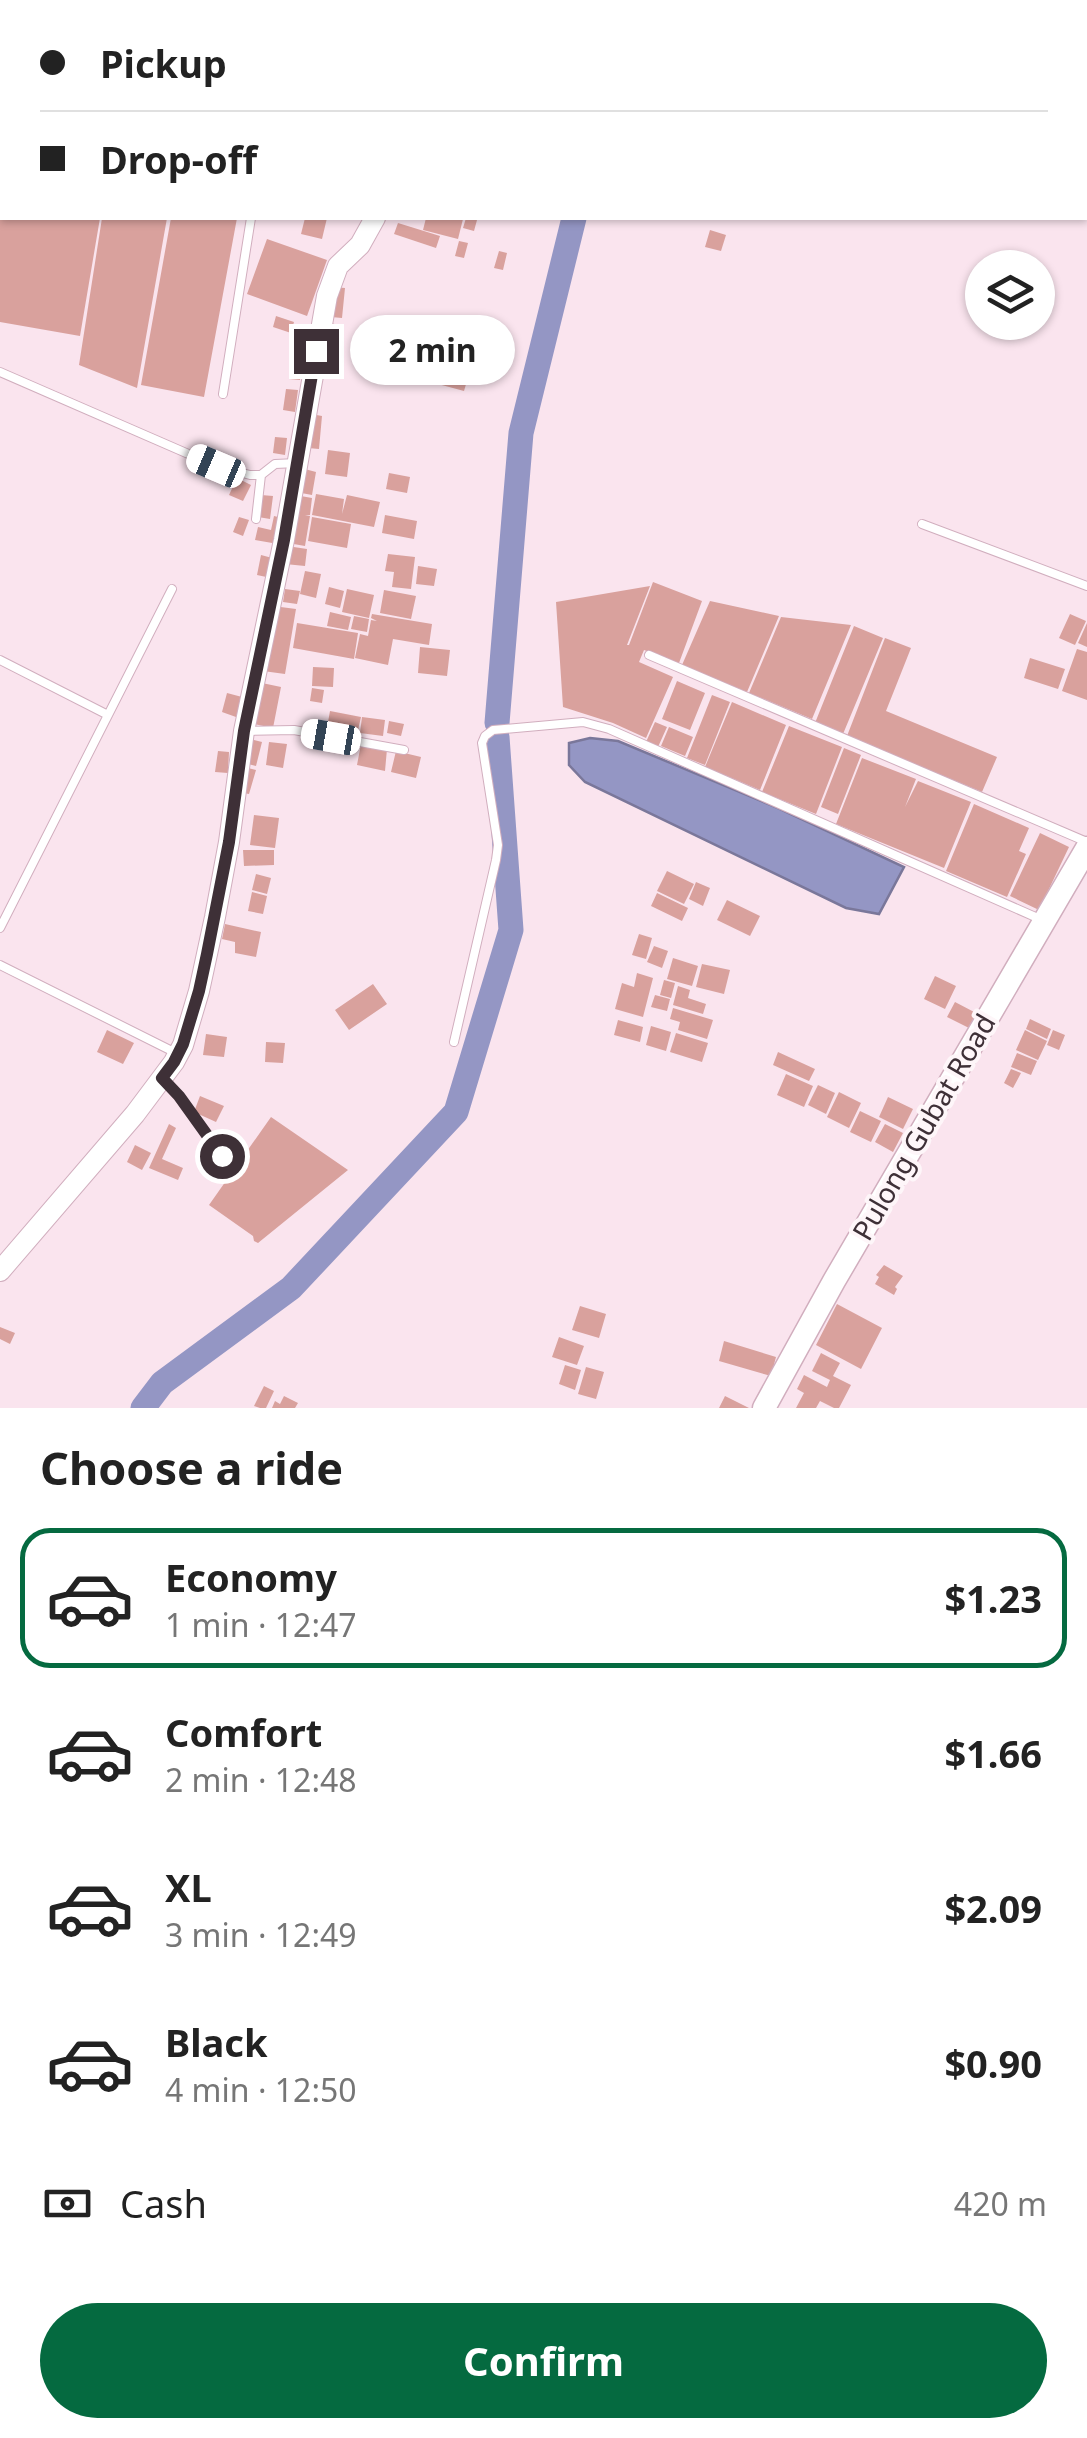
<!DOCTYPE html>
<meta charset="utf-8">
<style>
body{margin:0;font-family:"Noto Sans",sans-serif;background:#f6f6f6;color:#222;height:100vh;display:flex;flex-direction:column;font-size:38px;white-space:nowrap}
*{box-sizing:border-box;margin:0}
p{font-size:32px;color:#767676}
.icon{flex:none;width:55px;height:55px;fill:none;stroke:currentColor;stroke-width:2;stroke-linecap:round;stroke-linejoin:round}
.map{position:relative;height:1408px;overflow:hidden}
.drawer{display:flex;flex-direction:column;background:#fff;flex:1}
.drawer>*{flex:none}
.hud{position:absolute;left:0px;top:0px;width:1088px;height:220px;box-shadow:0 2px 8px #0004;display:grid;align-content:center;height:220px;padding:0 40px;background:#fff}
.tools{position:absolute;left:965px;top:250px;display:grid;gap:20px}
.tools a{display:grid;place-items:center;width:90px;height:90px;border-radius:50%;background:#fff;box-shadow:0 2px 8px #0004;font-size:50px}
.end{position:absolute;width:45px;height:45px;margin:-22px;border:12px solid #3e3037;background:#fff;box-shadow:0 0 0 5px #fff}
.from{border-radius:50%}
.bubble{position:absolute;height:70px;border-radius:35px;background:#fff;box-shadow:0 2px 8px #0004;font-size:32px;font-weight:700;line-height:70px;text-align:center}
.car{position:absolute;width:30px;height:60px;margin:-30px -15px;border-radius:12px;box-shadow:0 0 8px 2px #0007;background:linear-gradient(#fff 24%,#345 0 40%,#fff 0 76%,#345 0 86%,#fff 0)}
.hud b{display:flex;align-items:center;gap:35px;height:95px;font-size:38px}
.hud b+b{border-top:2px solid #e0e0e0}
.hud i{width:25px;height:25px;background:#222}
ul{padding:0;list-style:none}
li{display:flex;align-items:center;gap:30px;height:140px;margin:0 20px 15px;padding:0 20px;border:5px solid transparent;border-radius:30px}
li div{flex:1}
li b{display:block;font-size:38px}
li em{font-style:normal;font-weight:700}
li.current{border-color:#056a40}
li>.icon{width:90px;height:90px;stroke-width:1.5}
h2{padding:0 40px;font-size:45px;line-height:120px}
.pay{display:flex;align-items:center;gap:25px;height:110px;padding:0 40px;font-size:38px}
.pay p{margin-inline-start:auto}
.button{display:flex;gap:20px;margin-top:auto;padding:20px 40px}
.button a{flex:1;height:115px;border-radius:60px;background:#056a40;color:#fff;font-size:40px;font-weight:700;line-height:115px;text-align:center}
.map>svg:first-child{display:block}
.water{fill:#9496c4;stroke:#7a779a;stroke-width:2.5}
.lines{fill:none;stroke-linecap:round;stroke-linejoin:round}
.river{stroke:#9496c4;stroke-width:25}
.building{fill:#d9a19d}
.service-casing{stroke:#d1aebe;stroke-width:10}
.minor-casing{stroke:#d1aebe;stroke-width:18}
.tertiary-casing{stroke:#d1aebe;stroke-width:22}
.secondary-casing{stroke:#d1aebe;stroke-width:25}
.service{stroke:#fff;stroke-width:8}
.minor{stroke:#fff;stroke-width:15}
.tertiary{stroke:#fff;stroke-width:20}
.secondary{stroke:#fff;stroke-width:22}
.route{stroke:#3e3037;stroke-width:12}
.labels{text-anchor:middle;stroke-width:8;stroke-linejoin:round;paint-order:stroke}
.street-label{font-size:28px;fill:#3e3037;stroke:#fef6f9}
</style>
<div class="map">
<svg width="1087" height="1408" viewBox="0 0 1087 1408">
<rect width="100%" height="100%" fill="#fae4ee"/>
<path class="water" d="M590,738L618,741L778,808L904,867L879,914L846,908L585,782L569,765V743Z"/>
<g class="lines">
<path class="river" d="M497,723L521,433L574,218
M143,1408L162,1383L291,1288L456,1112L511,930L497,737"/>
</g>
<path class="building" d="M0,218H100L80,336L0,322Z
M102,218H167L137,388L79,365Z
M171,218H237L204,397L141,385Z
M305,218H327L322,239L301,234Z
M426,218L463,219L458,239L423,230Z
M466,218L477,220L474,231L463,228Z
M398,223L440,236L436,248L394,234Z
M710,230L726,235L721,251L705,247Z
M267,239L327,260L307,316L247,294Z
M459,241L468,243L464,258L455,256Z
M499,251L507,253L503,270L494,268Z
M334,287L345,288L342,318L331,317Z
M276,316L294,322L291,333L273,327Z
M327,322L342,326L336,347L321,343Z
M293,336L306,339L303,357L290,355Z
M448,346L475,354L464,391L438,384Z
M322,349L337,353L332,371L316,367Z
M291,358L303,359L300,380L289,379Z
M286,389L298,390L295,412L283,410Z
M311,414L322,416L319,449L308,448Z
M275,437L287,438L285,455L273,453Z
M328,450L350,453L347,477L325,474Z
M301,468L316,472L312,495L296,492Z
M389,473L410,477L407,493L386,489Z
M237,478L251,485L243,501L229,495Z
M316,494L344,499L342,514L347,495L380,502L374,527L312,515Z
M261,495L273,496L270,519L258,517Z
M295,495L312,498L310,515L305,516H310L305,546L288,543Z
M385,515L417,521L414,539L382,533Z
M274,516L282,518L278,544L255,540L258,527L271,530Z
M239,517L249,520L243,536L233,532Z
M312,517L351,524L347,548L308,541Z
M287,546L307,549L305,566L285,564Z
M388,554L415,557L411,589L392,587L394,572L385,571Z
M261,555L276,559L271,578L257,575Z
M418,566L437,569L434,586L416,584Z
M305,571L321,574L316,598L300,594Z
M653,582L702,601L679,663L644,650L639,662L673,677L646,738L613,723L563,707L556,602L650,586L627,645H629Z
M329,587L344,591L340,608L325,604Z
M285,589L300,591L297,604L283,602Z
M347,589L374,595L369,618L342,612Z
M384,590L416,596L411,619L380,613Z
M710,601L779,616L747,692L682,665Z
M273,606L296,609L285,674L263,671Z
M330,612L351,617L348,630L327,626Z
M372,614L432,624L429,645L393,639L388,665L355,658L360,634L368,636L371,620L377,621L371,618Z
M1070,614L1086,621L1075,645L1059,638Z
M354,616L369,619L367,632L351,629Z
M781,617L851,625L812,719L749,693Z
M297,623L358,633L354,659L293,648Z
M1087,623V647L1078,643Z
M854,626L883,638L843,734L815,723Z
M885,638L911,648L886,711L997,757L982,792L847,736Z
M420,647L450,650L447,676L418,673Z
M1077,649L1087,652V700L1062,691Z
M1030,658L1065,669L1058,689L1024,678Z
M313,667L334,668L333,687L312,686Z
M677,681L705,693L690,730L662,719Z
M262,683L281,687L273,728L254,724Z
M312,688L324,690L322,703L310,701Z
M227,693L242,697L236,717L222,712Z
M712,695L730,702L705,765L687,758Z
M732,702L786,725L760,790L705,767Z
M330,711L361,717L356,739L326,733Z
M362,717L385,720L383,736L360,733Z
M389,721L404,724L401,736L387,733Z
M655,722L667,727L658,747L646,742Z
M789,726L842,747L816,814L762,792Z
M669,727L693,737L685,756L661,746Z
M250,739L262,742L256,766L244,763Z
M269,742L287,744L283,768L266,765Z
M361,744L387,749L385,771L357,765Z
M844,748L861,755L838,814L821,807Z
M218,751L229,752L228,773L215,772Z
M396,751L421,757L416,778L391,772Z
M862,758L916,779L905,807L918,781L971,802L944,868L836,824Z
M244,767L256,770L249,794L238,792Z
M974,804L1029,828L1019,851L1026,854L1007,897L946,871Z
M254,815L279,818L275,848L250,845Z
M1040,833L1069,847L1039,910L1010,896Z
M243,850H274V865L244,866Z
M667,871L694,884L684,904L657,891Z
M256,874L271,878L267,894L252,890Z
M696,882L710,888L703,906L689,899Z
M252,892L267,896L263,914L248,911Z
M657,893L688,908L682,921L651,906Z
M727,900L760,916L750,936L717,920Z
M225,924L261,932L256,957L235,953V942L222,939Z
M639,934L652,938L646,959L632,955Z
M654,946L668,951L662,968L647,962Z
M673,958L698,966L692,986L667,979Z
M702,964L730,970L724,994L696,987Z
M637,973L653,978L643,1017L615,1009L622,983L634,987Z
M935,976L956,986L945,1009L924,999Z
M664,980L675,983L671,998L660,995Z
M373,984L387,1004L349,1030L335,1010Z
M678,986L690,990L688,998L706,1004L703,1014L673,1005Z
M655,995L670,999L667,1011L651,1007Z
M955,1002L976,1013L969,1028L947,1017Z
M673,1008L713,1020L707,1039L678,1030L680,1022L670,1019Z
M1030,1019L1051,1029L1047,1039L1026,1029Z
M618,1020L643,1027L640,1042L614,1035Z
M651,1026L671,1032L666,1051L646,1045Z
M107,1030L134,1043L123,1064L97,1052Z
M1025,1030L1047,1041L1038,1060L1016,1050Z
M1053,1030L1065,1035L1059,1050L1047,1045Z
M676,1033L708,1043L702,1062L670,1052Z
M206,1034L227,1037L224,1057L203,1055Z
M266,1042L285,1043L283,1063L265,1062Z
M778,1052L815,1069L809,1081L773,1065Z
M1017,1053L1037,1061L1031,1075L1011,1067Z
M1011,1069L1021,1073L1013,1088L1004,1083Z
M786,1074L813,1086L804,1107L777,1095Z
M818,1085L835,1093L826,1114L808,1105Z
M839,1092L861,1103L849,1128L827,1117Z
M200,1096L224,1106L216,1122L194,1112Z
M888,1097L913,1109L903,1129L879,1117Z
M860,1111L881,1121L871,1142L850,1132Z
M271,1117L348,1170L258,1243L254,1241L253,1236L209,1205Z
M169,1124L176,1128L162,1159L183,1168L178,1180L149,1168Z
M885,1124L903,1133L893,1152L875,1142Z
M135,1145L151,1153L142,1170L127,1162Z
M884,1265L903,1276L895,1287L897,1289L894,1295L875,1284L879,1277L876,1275Z
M837,1304L882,1328L861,1369L816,1345Z
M580,1306L606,1314L599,1338L572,1330Z
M0,1327L15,1333L10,1344L0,1339Z
M559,1337L584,1346L577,1365L552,1357Z
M724,1341L776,1357L771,1376L719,1361Z
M821,1353L840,1363L833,1376L851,1385L839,1408H834L820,1401L816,1408H796L804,1393L797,1389L804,1375L827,1387L830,1380L812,1371Z
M565,1365L581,1370L575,1390L559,1384Z
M586,1367L604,1372L596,1399L578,1394Z
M264,1386L274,1391L266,1408H260L254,1406Z
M284,1396L298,1403L295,1408H272L275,1401L280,1404Z
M725,1396L749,1408H719Z"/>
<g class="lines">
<g class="service-casing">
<path id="service" d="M0,120L2,121
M0,372L216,466L250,475H261L275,464L297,463
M223,394L251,218
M256,519L261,475
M922,524L1087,586
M649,655L1087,842
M0,660L108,715
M246,731L294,730L404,750
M0,928L172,589
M0,965L174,1052
M454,1042L496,860L498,845L482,743L485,736L493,730L583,722L609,729L1040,919
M165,1081L179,1097L223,1156"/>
</g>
<g class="minor-casing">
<path id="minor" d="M785,2L786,0"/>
</g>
<g class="tertiary-casing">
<path id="tertiary" d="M535,2L538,0
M0,1271L135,1114L174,1062L183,1045L199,991L215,917L229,842L244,731L284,540L327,296L338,266L360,245L375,218"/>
</g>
<g class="secondary-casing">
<path id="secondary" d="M764,1408L834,1281L1087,848"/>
</g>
<use href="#service" class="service"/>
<use href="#minor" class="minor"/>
<use href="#tertiary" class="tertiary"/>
<use href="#secondary" class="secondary"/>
</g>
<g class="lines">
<path class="route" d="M222,1156L179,1096L162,1078L174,1062L183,1044L199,991L207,954L229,842L244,731L284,540L316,351"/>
</g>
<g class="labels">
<g class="street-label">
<text transform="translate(924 1127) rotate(-60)" y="10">Pulong Gubat Road</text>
</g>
</g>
</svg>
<div class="tools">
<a><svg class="icon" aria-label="layers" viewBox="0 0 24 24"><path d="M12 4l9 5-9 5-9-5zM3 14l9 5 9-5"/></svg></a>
</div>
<i class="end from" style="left:222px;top:1156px"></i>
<i class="end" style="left:316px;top:351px"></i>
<div class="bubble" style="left:350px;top:315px;width:165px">2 min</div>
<i class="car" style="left:216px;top:466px;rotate:293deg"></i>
<i class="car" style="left:331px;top:737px;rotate:280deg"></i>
<div class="hud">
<b><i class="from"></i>Pickup</b>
<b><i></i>Drop-off</b>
</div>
</div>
<section class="drawer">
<h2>Choose a ride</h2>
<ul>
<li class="current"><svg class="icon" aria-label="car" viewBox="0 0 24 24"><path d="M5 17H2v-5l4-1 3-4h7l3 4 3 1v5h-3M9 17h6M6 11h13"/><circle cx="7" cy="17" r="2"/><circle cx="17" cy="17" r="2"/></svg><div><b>Economy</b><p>1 min · 12:47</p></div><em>$1.23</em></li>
<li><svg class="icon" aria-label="car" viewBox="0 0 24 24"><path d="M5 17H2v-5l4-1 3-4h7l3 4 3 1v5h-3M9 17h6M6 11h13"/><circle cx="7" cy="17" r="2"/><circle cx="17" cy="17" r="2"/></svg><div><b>Comfort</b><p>2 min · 12:48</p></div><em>$1.66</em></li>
<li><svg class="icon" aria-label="car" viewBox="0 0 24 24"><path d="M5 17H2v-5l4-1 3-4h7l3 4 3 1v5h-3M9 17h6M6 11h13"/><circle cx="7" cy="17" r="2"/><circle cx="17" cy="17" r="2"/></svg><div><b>XL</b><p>3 min · 12:49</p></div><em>$2.09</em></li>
<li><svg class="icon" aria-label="car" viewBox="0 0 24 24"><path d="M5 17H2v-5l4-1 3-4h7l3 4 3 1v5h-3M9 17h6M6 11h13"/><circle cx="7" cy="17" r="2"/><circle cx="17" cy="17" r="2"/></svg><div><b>Black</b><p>4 min · 12:50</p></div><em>$0.90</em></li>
</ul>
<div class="pay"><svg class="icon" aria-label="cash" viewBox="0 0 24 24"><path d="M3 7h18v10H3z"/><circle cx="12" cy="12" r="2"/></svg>Cash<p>420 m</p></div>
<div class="button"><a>Confirm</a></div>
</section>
